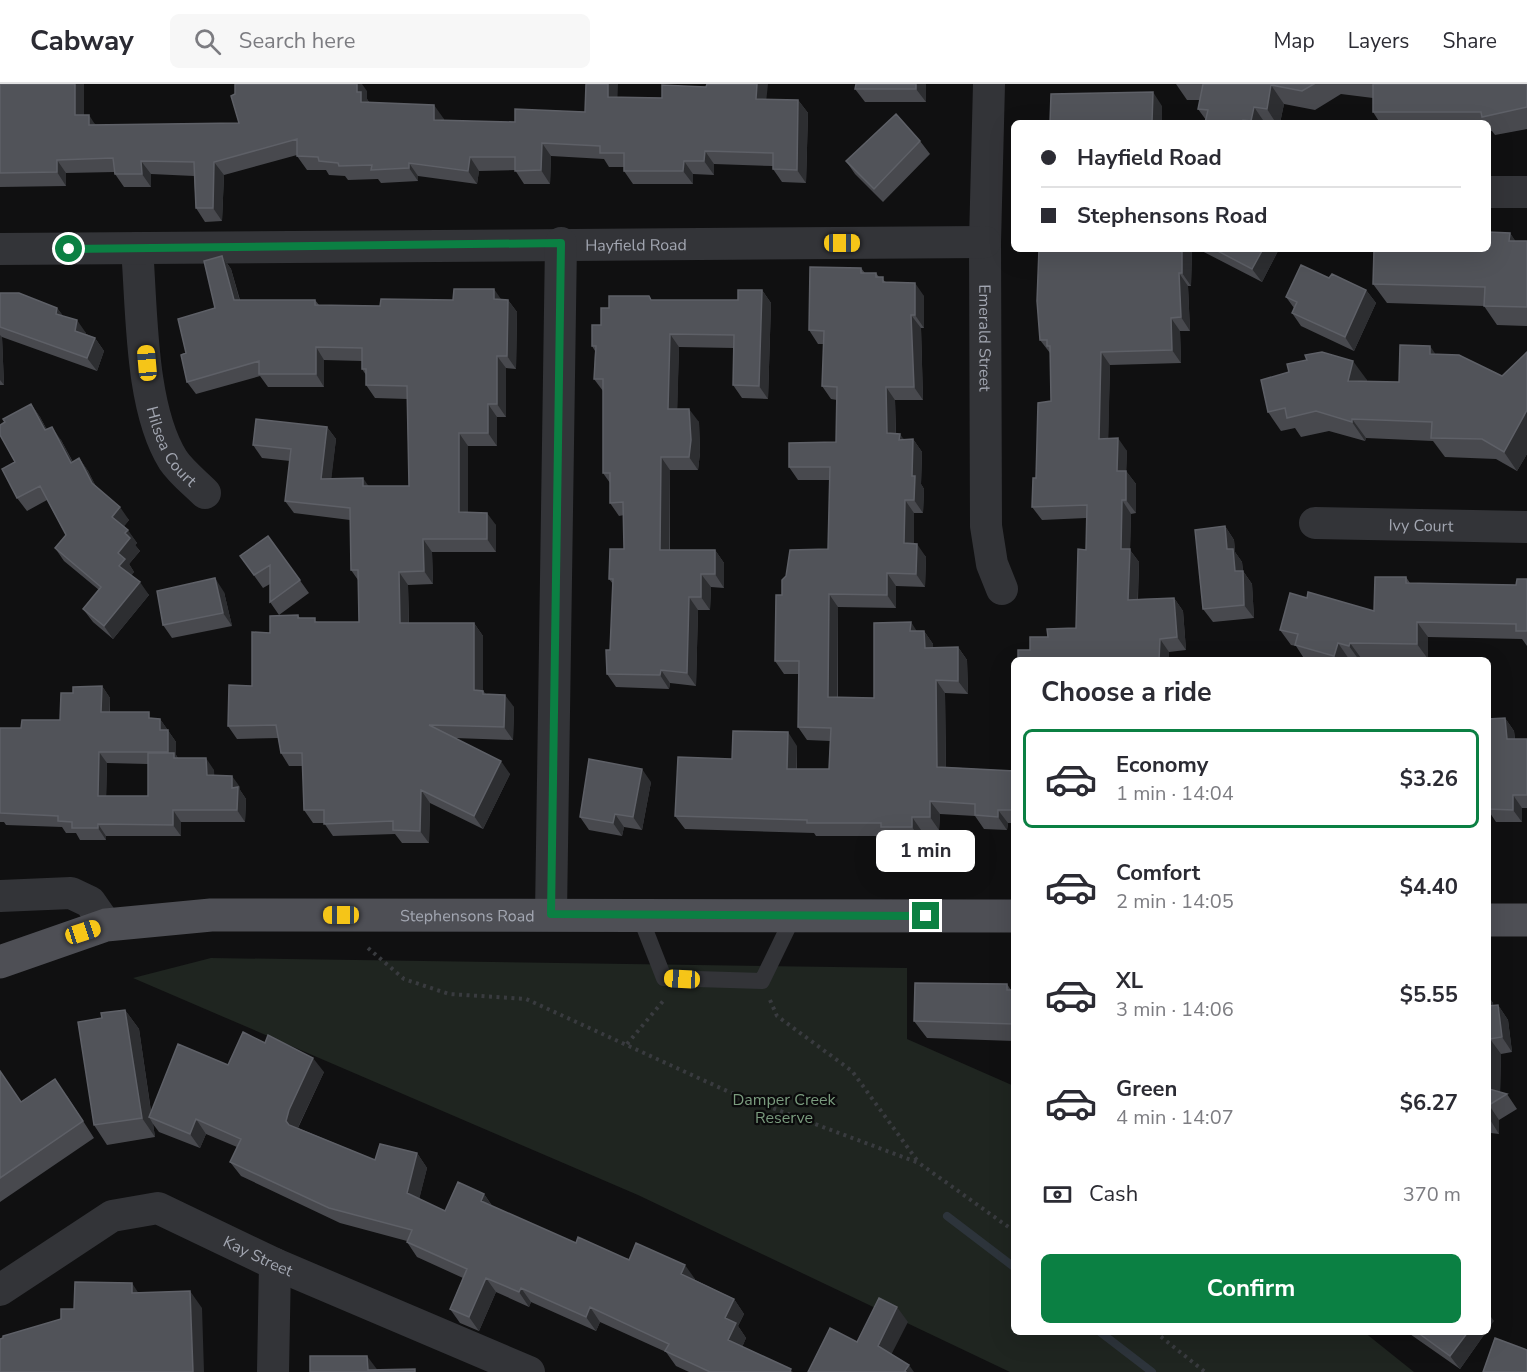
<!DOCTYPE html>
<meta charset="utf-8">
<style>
body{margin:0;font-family:"Nunito Sans",sans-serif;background:#f7f7f7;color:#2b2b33;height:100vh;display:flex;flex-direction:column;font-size:22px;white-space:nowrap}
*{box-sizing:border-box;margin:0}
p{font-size:20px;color:#7c7c81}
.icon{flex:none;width:33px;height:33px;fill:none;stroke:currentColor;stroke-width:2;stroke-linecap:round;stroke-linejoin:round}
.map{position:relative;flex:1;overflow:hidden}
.details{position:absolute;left:1011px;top:573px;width:480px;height:678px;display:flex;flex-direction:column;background:#fff;border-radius:9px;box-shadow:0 6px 24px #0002}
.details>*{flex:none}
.guide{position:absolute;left:1011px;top:36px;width:480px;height:132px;border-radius:9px;box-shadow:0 6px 24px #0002;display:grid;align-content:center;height:132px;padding:0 30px;background:#fff}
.end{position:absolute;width:27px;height:27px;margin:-14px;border:8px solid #0b8043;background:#fff;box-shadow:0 0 0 3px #fff}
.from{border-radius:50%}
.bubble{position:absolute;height:42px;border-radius:9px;background:#fff;box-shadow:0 6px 24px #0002;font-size:20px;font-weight:700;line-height:42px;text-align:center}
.car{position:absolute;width:18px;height:36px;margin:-18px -9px;border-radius:8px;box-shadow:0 0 4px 2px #0007;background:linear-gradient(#f5c518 24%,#345 0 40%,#f5c518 0 76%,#345 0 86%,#f5c518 0)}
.guide b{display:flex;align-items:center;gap:21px;height:57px;font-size:22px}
.guide b+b{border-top:2px solid #e1e1e2}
.guide i{width:15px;height:15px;background:#2b2b33}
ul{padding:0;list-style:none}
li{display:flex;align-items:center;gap:18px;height:99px;margin:0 12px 9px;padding:0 18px;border:3px solid transparent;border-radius:9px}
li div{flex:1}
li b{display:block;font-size:22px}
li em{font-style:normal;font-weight:700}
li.current{border-color:#0b8043}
li>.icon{width:54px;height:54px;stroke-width:1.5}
h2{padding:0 30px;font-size:27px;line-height:72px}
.pay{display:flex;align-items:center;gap:15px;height:66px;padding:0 30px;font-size:22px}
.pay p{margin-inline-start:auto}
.action{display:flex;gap:12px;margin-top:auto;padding:12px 30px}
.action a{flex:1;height:69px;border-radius:9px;background:#0b8043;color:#fff;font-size:24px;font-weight:700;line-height:69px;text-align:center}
header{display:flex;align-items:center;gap:36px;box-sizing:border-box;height:84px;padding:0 30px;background:#fff;border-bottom:2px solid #e1e1e2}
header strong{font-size:28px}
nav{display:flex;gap:33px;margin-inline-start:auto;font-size:21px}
.search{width:420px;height:54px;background:#f7f7f7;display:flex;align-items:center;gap:15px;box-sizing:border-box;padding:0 21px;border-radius:9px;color:#7c7c81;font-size:22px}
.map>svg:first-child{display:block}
.green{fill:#1f2520}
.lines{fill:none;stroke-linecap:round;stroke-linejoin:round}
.stream{stroke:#2d343b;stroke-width:8}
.path{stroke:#393b3f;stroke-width:4;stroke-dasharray:3 4.5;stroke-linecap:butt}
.lane{stroke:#333438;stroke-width:16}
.street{stroke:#333438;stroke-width:32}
.primary{stroke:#4e4f55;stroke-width:33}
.wall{fill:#48494e;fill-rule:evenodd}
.shaded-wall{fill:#2d2e31}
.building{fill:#515359;stroke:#5e6067;stroke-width:1.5}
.route{stroke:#0b8043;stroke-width:8}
.labels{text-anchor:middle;stroke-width:4.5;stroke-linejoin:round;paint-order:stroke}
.street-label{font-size:16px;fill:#a2a6b1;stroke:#0b0b0c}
.park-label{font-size:16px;fill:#7a9b7e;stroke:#0b0b0c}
</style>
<header>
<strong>Cabway</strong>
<div class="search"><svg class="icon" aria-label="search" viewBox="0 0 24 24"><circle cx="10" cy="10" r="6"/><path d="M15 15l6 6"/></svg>Search here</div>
<nav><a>Map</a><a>Layers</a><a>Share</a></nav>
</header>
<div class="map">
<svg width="1527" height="1288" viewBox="0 0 1527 1288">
<rect width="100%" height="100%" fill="#101011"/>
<path class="green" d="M211,874L907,884V955L1014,1002V1248H1364L1414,1288H1010L638,1111L133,894Z"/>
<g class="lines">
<path class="stream" d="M947,1132L1014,1183
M1100,1248L1152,1288"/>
<path class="path" d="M368,864L404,895L449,910L526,915L727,1007L919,1079L1014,1147
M770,916L777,932L852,987L919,1079
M627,960L664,916
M1155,1248L1205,1288"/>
<path class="lane" d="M639,830L664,894L762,897L794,831"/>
<g class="street">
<path id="s1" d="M989,0L985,158L986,442L992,480L1002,505"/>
<path d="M1488,108H1527"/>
<path id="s2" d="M137,164C142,227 140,323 173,376C181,388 195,399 205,409"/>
<path id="s3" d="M0,165L985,158"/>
<path id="s4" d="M1315,439L1527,443"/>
<path d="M0,812L71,809L90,818L106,841"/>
<path d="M551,830L561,159"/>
<path id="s5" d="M0,1206L112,1132L158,1124L275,1180L529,1288"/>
<path d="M273,1288L275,1180"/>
</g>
<g class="primary">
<path d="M1488,836H1527"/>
<path id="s6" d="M0,878L106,841L211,831L1014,832"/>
</g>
</g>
<path class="wall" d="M0,0L84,31L96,41L239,39L367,7V15L369,18L444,35V37L515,38L585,28L618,13L798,16L808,29L806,99L782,98L773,85V82L714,80V91L693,90V100H633L624,87V83H609L604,75L551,72L550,100H524L515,86L479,87L477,100L418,92V97L381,99L378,95L348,96L345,92L329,91L326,86H307L297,72V71L224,91L222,137L205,138L196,124L194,92L151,90V103H124L115,90L114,88L66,89V102L0,103Z
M856,0H926V18H865L855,5Z
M1176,0H1527V45L1495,51L1492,47H1488V39H1380L1373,28V14L1341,10L1315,26L1284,20L1280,39H1205L1206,36L1198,25L1200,16H1187Z
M920,57L930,70L883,118L855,90L846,77Z
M1510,149L1515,157H1527V242L1497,241L1484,222L1387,219L1373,200L1488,165Z
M1039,165H1192L1191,202H1188L1190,247H1180L1181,279L1110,281L1108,354L1127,367L1126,387L1136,400V429L1131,430L1130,466L1139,478L1138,515L1174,514L1183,527L1186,566L1169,568L1030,566L1048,553L1076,544L1086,466V434L1042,436L1032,423L1036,394L1051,317L1050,269L1040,256Z
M1198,165H1277L1278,167L1262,198Z
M222,172L231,185L240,216H315L319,221L380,222L453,216H508L517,228L516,285L506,284V333H497V362H468V428L496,441V468H432L433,500L408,501L409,539H474L483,552V607L486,610L514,623L513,656L455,654L510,690L483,745L430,719L429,759H402L395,750L333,752L324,739H313L304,726L303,682H289L281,669L278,654L237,655L228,642L252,602L270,549L298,531L300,534L318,538H359L358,496L351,486L350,436L294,429L285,417L290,377L262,374L253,361L327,343L336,355L331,394L369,402H409L407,315L375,314L366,301V291L362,285V277L324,276V303H268L260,292L196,310L187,298L186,269L215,224Z
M861,184L865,189H876L879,193L886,198L924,212V244H921L923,316H895L896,349L905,356L913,355L922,368L921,400L924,405L923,429H914V460L926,473L925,503L896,502V524L838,523V613L874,614L917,547H924L933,560V564L958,563L967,576L968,610L945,609L946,683L1014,687V739H1008L1007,746L984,745L975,732L940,730L939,746H921V756H890L887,752H816L814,749L685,745L675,732L732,675L797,662V685H829L830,657L807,656L798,643L799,590H784L775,577L782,511L828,465L830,396H798L789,383L836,358L837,316L831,315L822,302L824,260H818L809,246Z
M1329,194L1366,206L1376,219L1354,267L1301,242L1292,229L1294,224L1286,213Z
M762,206L771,219L768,315L742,314L733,301L734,264L679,263L677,325L699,338L700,369L698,386H670V466H715L724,479V504L711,503L710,526H698L696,602L670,599L669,605L616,603L607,590L610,566L613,500L609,495L624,465V431L619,432L610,419V399L603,389V307L594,295L595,267L592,262L601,241L609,224L653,216H738Z
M0,209L57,224L63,232L86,249V250L95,254L104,267L97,287L2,253L4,301H0Z
M1527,268V370L1517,387L1496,375L1445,373L1433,357L1366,354L1365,357L1329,347L1301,353L1295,344L1281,347L1268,328L1289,288L1307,276L1367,296L1366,298H1399L1436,270L1502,292Z
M31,320L40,333L47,346L61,356L73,378L79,374L88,387L96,403L129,436L124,442L137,459L135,461L140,467L129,480L134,488L131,491L149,511L113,555L93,538L83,525L99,506L64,477L55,464L66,451L47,416L27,427L17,414L15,378L5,338Z
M1225,442L1234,456L1235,468L1242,478L1243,487L1252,500L1254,534L1213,538L1203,525Z
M268,452L309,509L279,531L270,518V500L263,504L240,472Z
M1406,493L1410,499L1516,501L1527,495V562L1522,555L1428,553V575L1361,574V576H1353L1349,575L1348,576H1305L1296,562L1291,561L1280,546L1307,514L1374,527Z
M224,508L232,542L172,554L163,541Z
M102,602L110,614V628L160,635L176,658V671L178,674L214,686V691L240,703V706L246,715L245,738H181V752H106V756H80L76,749H66L62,743L6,741L4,738H0V644H21L60,636L73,609ZM107,679L148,680V712H106Z
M1505,634L1514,647L1515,655H1527V724H1522V738H1496L1490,729H1488V635Z
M651,698L642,746L624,743L622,752L589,746L580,733Z
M1007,900L1011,906H1014V957L927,954L914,937Z
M1488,912L1493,919V921H1498L1508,936L1512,968L1501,970L1500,1008L1507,1010L1517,1025L1499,1036V1050L1491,1049L1490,1089H1488Z
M125,926L139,945L151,1027L228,981L324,988L298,1044L375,1076L417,1069L427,1084L419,1115L445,1127L484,1110L493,1123L576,1159L695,1195V1196L734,1215L744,1230L738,1242L746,1254L742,1263L793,1288H689L676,1282L666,1268L600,1238L596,1247L531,1218L529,1223L496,1208L479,1247L460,1239L450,1225L463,1194L417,1173L407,1158V1157L340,1139L241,1092L230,1078L237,1063L206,1050L200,1064L159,1048L153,1040L155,1053L107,1061L94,1041L102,934Z
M0,987L21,1018L67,1012L94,1054L0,1118Z
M1407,1248H1486L1460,1285Z"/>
<path class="shaded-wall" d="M75,0H84V45L75,31Z
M357,0H362L367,7V15L371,21L361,18L357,8Z
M608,0H618L617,26L608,13Z
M757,0H768L765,28L756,15Z
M916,0H926V18L916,5Z
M1271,1L1284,20L1280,39H1276L1267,25Z
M1153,8L1162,22V39H1152Z
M798,16L808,29L806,99L797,86Z
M434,21L444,35L443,50L434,36Z
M1254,23L1265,39H1252L1251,37Z
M89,31L98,45L89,41Z
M542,59L551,72L550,100L541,86Z
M705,67L714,80V91L704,77Z
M470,73L479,87L477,100L468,87Z
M57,76L66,89V102L57,88Z
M141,77L151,90V103L142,90Z
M684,77L693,90V100L683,87Z
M214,78L224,91L222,137L213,124Z
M409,79L418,92V97L409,84Z
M1510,149L1523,168L1509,157Z
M1182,165H1192L1191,202L1182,189Z
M1263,165H1277L1278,167L1262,198L1252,185Z
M222,172L231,185L243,229L234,216Z
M1179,189L1188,202L1190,247L1181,233Z
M915,199L924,212V244L915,231Z
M494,205L503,218L494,215Z
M762,206L771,219L768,315L759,302Z
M1366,206L1376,219L1354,267L1345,253Z
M508,216L517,228L516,285L507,272Z
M57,224L67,237L56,230Z
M911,231L921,244L923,316L914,303Z
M1171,234L1180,247L1181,279L1172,266Z
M77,236L86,249L84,260L75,247Z
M670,250L679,263L677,338L668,325Z
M0,251L2,253L4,301L0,296Z
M95,254L104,267L97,287L87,274Z
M1430,262L1443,281L1430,270Z
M316,263L324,276V303L316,290Z
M1101,268L1110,281L1108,368L1099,355Z
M497,272L506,284V333L497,320Z
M1353,277L1367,296L1361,317L1348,297Z
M886,303L895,316L896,362L887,349Z
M31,320L40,333L54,359L45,346Z
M488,320L497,333V362L488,349Z
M689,325L699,338L700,369L698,386L689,373Z
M1527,326V370L1517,387L1504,368Z
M1352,335L1366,354L1365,357L1352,338Z
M52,343L61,356L80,392L71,379Z
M327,343L336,355L330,407L321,395Z
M459,349L468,362V441L459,428Z
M900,350L909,363L899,356Z
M1118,354L1127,367L1126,400L1117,387Z
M913,355L922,368L921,400L924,405L923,429L914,416L912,392Z
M661,373L670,386L669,479L660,466Z
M79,374L88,387L101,412L92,399Z
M1126,387L1136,400V429L1126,416Z
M363,394L372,407L363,402Z
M905,416L914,429V473L904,459Z
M1122,416L1131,430L1130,466L1139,478L1137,529L1128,516L1121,465Z
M120,423L129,436L121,446L112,433Z
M487,429L496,441V468L487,455Z
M1225,442L1234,456L1235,468L1242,478L1243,487L1252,500L1254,534L1244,521L1227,465Z
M128,446L137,459L135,461L140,467L129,480L134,488L129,495L119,482L118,469L125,449Z
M423,455L432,468L433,500L424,487Z
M917,460L926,473L925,503L916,490Z
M715,466L724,479V504L715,490Z
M399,488L408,501L409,552L400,539Z
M887,489L896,502V524L887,511Z
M701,490L711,503L710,526L701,513Z
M215,494L224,508L232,542L223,529Z
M140,498L149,511L113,555L104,542Z
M829,510L838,523L837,626L828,613Z
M689,513L698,526L696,602L687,589Z
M1174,514L1183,527L1186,566L1177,553Z
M911,538L920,552L910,547Z
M1417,538L1428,553V575L1417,560Z
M474,539L483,552V607L492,619L474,606Z
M924,547L933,560L934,577L925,564Z
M1160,555L1169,568V576H1159Z
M1338,559L1349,575L1348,576H1337L1334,572Z
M1350,559L1361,574V576H1359L1349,562Z
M958,563L967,576L968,610L958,597Z
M661,586L670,599L669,605L660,591Z
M936,596L945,609L946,696L937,683Z
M102,602L110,614L109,640L101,628Z
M505,611L514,623L513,656L504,643Z
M1505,634L1514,647L1516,668L1507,655Z
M160,635L176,658V671L182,681L176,680L168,668L160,646Z
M788,648L797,662L796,698L787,685Z
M99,668L107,679L106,723L98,712Z
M206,674L214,686L215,703L207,691Z
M501,677L510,690L483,745L474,732Z
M642,685L651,698L642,746L633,733Z
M232,692L240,703V706L246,715L245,738L237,726L232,704Z
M421,706L430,719L429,759L420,747Z
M1513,711L1522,724V738L1513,726Z
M930,717L940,730L939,746L930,733Z
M173,726L181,738V752L173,741Z
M998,726L1008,739L1007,746L998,733Z
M615,730L624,743L622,752L613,739Z
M912,733L921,746V756L912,743Z
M98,740L106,752V756L98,744Z
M1488,912L1493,919L1495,938L1488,927Z
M1498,921L1508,936L1512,968L1502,953Z
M125,926L139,945L152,1035L149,1033L153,1040L155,1053L142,1034Z
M1490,955L1501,970L1500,1014L1489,1005Z
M313,974L324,988L299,1041L296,1052L286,1037L289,1026Z
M1489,1021L1499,1036V1050L1489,1034Z
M196,1035L206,1050L200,1064L190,1050Z
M1488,1045L1491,1049L1490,1089L1488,1085Z
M417,1069L427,1084L417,1124L407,1109Z
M484,1110L494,1125L481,1117Z
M685,1181L695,1195L691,1204L681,1190Z
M486,1194L496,1208L479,1247L469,1233Z
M132,1199L143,1216L132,1209Z
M521,1204L531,1218L529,1223L519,1208Z
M190,1207L202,1224L204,1288H193Z
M734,1215L744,1230L738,1242L746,1254L739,1271L728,1256L725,1234Z
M590,1223L600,1238L596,1247L586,1233Z
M897,1223L908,1238L888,1277L878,1262Z
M1488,1229L1494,1237L1488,1245Z
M1468,1248H1486L1460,1285L1450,1272Z
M367,1272L379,1288L368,1286Z
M909,1281L914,1288H906Z"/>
<path class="building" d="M0,0H75V31H89V41L239,39L231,12L235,10V0H357V8H361V18L434,21V36L515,38V25L585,28L586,0H608V13L662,14V1L706,3L707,0H757L756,15L798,16L797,86L773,85V69L705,67L704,77H684L683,87H624V69H600V62L542,59L541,86L515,87V73H470L468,87L409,79V84L371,86L372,81L339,82L338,79L319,77L318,73L297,72V55L214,78L213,124H196L194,78L141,77L142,90H115L113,74L57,76V88L0,89Z
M856,0H916V5H855Z
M1203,0H1314L1302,7L1271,1L1267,25L1254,23L1251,37L1243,36L1242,39H1205L1208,26L1198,25Z
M1373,0H1527V23L1482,33L1481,28H1373Z
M1153,8L1152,39H1050L1051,10Z
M896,30L920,57L874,105L846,77Z
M1488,148L1510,149L1509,157H1527V223L1484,222L1485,203L1373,200L1374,165H1488Z
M1039,165H1182V189H1179L1181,233L1171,234L1172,266L1101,268L1099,355L1118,354L1117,387H1126V416H1122L1121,465H1130L1128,516L1174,514L1177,553L1160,555L1159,576H1018V566H1030V553H1048L1047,545L1076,544L1078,465L1086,466L1087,421L1032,423L1033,394H1036L1038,319L1051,317L1050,262H1047V256H1040L1037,217Z
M1214,165H1263L1252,185Z
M222,172L234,216H315V221L380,222L381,215L453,216L454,205H494V215L508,216L507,272H497V320H488V349H459V428L487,429V455H423L424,487L399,488L400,539H474V606L483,607V610L505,611L504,643L429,641L501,677L474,732L421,706L420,747L393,746V737L324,740V726H304L302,669H281L276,641L228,642L229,601L252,602V548L270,549V532L298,531V534H315V538H359L358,486H351L350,424L285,417L291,365L253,361L256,335L327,343L321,395L363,394V402H409L407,302L366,301V285H362V264L316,263V290H259V277L187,298L181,271L186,269L178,235L215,224L204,177Z
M1301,181L1329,194L1332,190L1366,206L1345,253L1292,229L1297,218L1286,213Z
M810,183L861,184V189H876V193H883V198L915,199V231H911L914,303H886L887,349L900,350L899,356L913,355L912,392H915L914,416H905L904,459L917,460L916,490L887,489V511L829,510L828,613L874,614V539L911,538L910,547H924L925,564L958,563V597L936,596L937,683L1014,687V726H998V733L975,731V720L930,717V733H912V743H881V739H807V736L675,732L678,673L732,675L733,647L788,648L787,685H829L831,644L798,643L799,577H775L776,511H782V496L786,492L790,466L828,465L830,383H789V359L836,358L837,303L822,302L824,247L809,246Z
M738,206H762L759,302L733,301L734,251L670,250L668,325H689L691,356L689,373H661L660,466H715V490H701V513H689L687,589L661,586L660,591L607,590L606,566H610L613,495H609L610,465H624L623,418L610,419V389H603V295H594L596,262H592V241H601V224H609V212H649L651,216H738Z
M0,209H19L57,224L56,230L77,236L75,247L95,254L87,274L0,243Z
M1400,261L1430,262V270L1459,271L1502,292L1527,268V326L1504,368L1482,355L1431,354L1432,338L1352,335V338L1316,327L1287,334L1285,324L1268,328L1261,296L1289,288L1287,280L1307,276L1305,271L1322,268L1353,277L1348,297L1399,298Z
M31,320L45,346L52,343L71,379L79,374L92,399L120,423L112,433L128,446L125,449L130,454L118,469L125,475L119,482L140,498L104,542L83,525L101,503L55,464L66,451L40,402L17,414L2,385L15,378L0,351V341L5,338L3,335Z
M1225,442L1227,465H1233L1235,487H1243L1244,521L1203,525L1195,446Z
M268,452L300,496L270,518V481L254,491L240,472Z
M1375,493H1406V499L1516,501L1517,495H1527V547H1516V540L1417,538V560L1350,559L1349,562L1338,559L1334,572L1295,561L1298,550L1280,546L1290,509L1307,514L1308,508L1374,527Z
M215,494L223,529L163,541L157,507Z
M102,602L101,628H149V634L160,635V646H168V668H99L98,712H148V669H174V674H206L207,691L232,692V704L238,703L237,726H173V741L98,740V744H72V738L58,737V732L0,729V644H21L22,636H60L61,609H73V603Z
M1505,634L1507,655H1527V711H1513V726L1488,725V635Z
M589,675L642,685L633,733L615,730L613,739L580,733Z
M915,899L1007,900V906H1014V940L914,937Z
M1498,921L1502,953L1490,955L1489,1005L1507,1010L1489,1021L1488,1034V922Z
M125,926L142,1034L94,1041L78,938L102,934L101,929Z
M243,948L265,959L268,951L313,974L289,1026L286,1037L289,1041L375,1076L380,1060L417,1069L407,1109L445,1127L458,1098L484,1110L481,1117L576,1159L578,1153L629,1176L636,1159L685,1181L681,1190L734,1215L725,1234L736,1239L728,1256L791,1285L790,1288H710L665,1267L669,1260L590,1223L586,1233L521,1204L519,1208L486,1194L469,1233L450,1225L467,1185L407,1158L412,1146L329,1124L230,1078L241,1055L196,1035L190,1050L149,1033L178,960L228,981Z
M0,987L21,1018L55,995L83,1037L0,1094Z
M75,1198L132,1199V1209L190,1207L193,1288H0V1255L3,1254V1252L61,1235V1225H74Z
M879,1214L897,1223L878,1262L909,1281L905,1287L906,1288H808L830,1244L857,1258Z
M1417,1248H1468L1450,1272Z
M1495,1254L1527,1266V1288H1483Z
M310,1272H367L368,1286L415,1285V1288H310Z"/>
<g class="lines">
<path class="route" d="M69,165L561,159L551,830L926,832"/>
</g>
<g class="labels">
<g class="street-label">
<text dy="6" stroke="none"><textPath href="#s3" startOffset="636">Hayfield Road</textPath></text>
<text dy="6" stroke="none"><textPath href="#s1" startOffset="254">Emerald Street</textPath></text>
<text dy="6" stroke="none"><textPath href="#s2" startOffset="204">Hilsea Court</textPath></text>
<text dy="6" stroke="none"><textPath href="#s4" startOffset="106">Ivy Court</textPath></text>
<text dy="6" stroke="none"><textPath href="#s6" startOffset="474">Stephensons Road</textPath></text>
<text dy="6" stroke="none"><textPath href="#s5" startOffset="292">Kay Street</textPath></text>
</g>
<g class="park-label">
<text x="784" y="1021">Damper Creek<tspan x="784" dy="18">Reserve</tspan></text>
</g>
</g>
</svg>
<i class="end from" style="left:69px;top:165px"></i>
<i class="end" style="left:926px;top:832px"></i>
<div class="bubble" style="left:876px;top:746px;width:99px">1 min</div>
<i class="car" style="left:842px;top:159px;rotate:90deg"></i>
<i class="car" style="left:147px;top:279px;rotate:355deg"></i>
<i class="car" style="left:341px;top:831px;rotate:270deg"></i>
<i class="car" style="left:83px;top:848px;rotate:72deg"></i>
<i class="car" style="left:682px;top:895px;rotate:273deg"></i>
<div class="guide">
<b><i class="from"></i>Hayfield Road</b>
<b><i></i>Stephensons Road</b>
</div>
<section class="details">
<h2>Choose a ride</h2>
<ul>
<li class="current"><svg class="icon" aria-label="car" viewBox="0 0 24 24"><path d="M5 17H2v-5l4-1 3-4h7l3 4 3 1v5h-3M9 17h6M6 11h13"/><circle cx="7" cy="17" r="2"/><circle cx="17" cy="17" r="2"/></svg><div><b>Economy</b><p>1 min · 14:04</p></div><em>$3.26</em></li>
<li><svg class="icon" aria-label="car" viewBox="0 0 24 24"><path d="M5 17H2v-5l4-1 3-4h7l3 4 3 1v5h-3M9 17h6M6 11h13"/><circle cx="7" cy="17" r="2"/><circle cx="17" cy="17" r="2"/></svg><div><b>Comfort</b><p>2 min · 14:05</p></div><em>$4.40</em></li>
<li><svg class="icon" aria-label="car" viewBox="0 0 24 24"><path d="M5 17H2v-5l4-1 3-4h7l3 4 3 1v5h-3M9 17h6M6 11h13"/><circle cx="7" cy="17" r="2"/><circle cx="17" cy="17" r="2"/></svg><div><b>XL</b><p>3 min · 14:06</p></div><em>$5.55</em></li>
<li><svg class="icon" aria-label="car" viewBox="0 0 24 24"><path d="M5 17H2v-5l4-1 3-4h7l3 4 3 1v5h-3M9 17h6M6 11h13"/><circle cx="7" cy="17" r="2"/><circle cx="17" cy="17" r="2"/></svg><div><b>Green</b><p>4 min · 14:07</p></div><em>$6.27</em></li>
</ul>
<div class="pay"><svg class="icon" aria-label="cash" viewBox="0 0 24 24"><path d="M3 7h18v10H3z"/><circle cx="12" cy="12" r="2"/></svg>Cash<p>370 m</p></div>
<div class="action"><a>Confirm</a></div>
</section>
</div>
